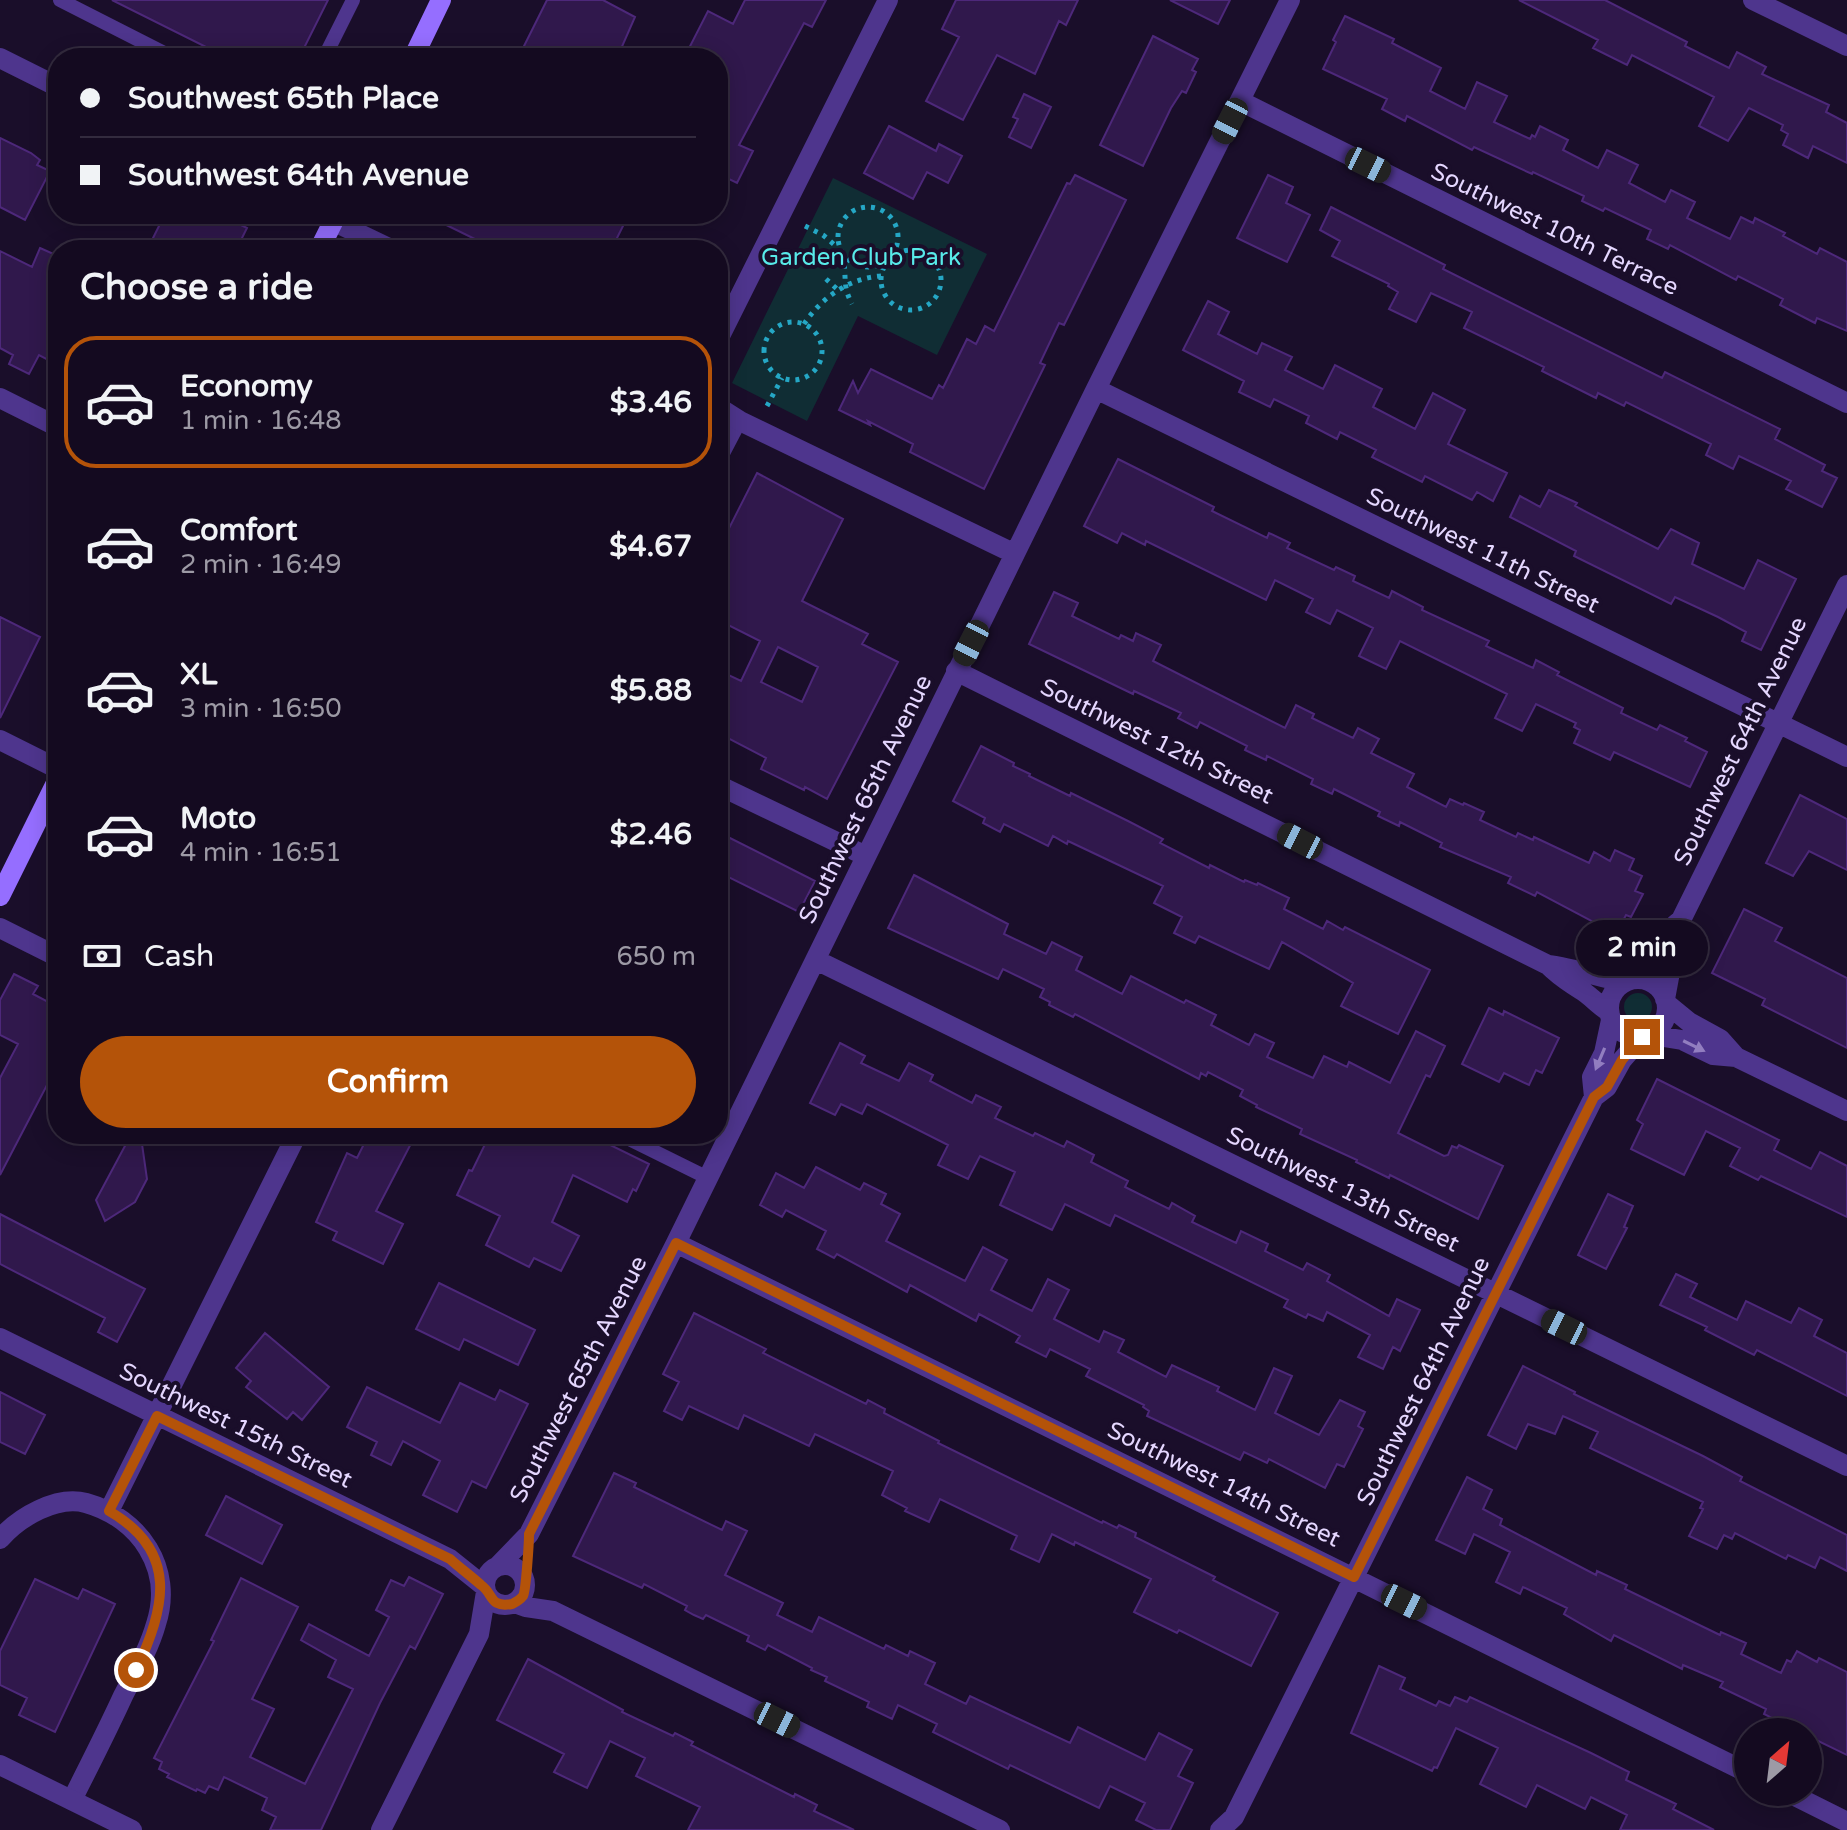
<!DOCTYPE html>
<meta charset="utf-8">
<style>
body{margin:0;font-family:"Varela Round",sans-serif;background:#1d1329;color:#f1f3f6;height:100vh;display:flex;flex-direction:column;font-size:30px;white-space:nowrap}
*{box-sizing:border-box;margin:0}
p{font-size:26px;color:#9d9aa5}
.icon{flex:none;width:44px;height:44px;fill:none;stroke:currentColor;stroke-width:2;stroke-linecap:round;stroke-linejoin:round}
.map{position:relative;flex:1;overflow:hidden}
.details{position:absolute;left:48px;top:240px;width:680px;height:904px;display:flex;flex-direction:column;background:#140a20;border-radius:32px;box-shadow:0 4px 20px #0003,0 0 0 2px #332b3e}
.details>*{flex:none}
.guide{position:absolute;left:48px;top:48px;width:680px;height:176px;border-radius:32px;box-shadow:0 4px 20px #0003,0 0 0 2px #332b3e;display:grid;align-content:center;height:176px;padding:0 32px;background:#140a20}
.needle{width:52px;rotate:28deg}
.buttons{position:absolute;left:1734px;top:1718px;display:grid;gap:16px}
.buttons a{display:grid;place-items:center;width:88px;height:88px;border-radius:50%;background:#140a20;box-shadow:0 4px 20px #0003,0 0 0 2px #332b3e;font-size:40px}
.end{position:absolute;width:36px;height:36px;margin:-18px;border:10px solid #b45309;background:#fff;box-shadow:0 0 0 4px #fff}
.from{border-radius:50%}
.bubble{position:absolute;height:56px;border-radius:28px;background:#140a20;box-shadow:0 4px 20px #0003,0 0 0 2px #332b3e;font-size:26px;font-weight:700;line-height:56px;text-align:center}
.car{position:absolute;width:24px;height:48px;margin:-24px -12px;border-radius:10px;box-shadow:0 0 6px 2px #0007;background:linear-gradient(#222 24%,#8ab4d8 0 40%,#222 0 76%,#8ab4d8 0 86%,#222 0)}
.guide b{display:flex;align-items:center;gap:28px;height:76px;font-size:30px}
.guide b+b{border-top:2px solid #332b3e}
.guide i{width:20px;height:20px;background:#f1f3f6}
ul{padding:0;list-style:none}
li{display:flex;align-items:center;gap:24px;height:132px;margin:0 16px 12px;padding:0 16px;border:4px solid transparent;border-radius:32px}
li div{flex:1}
li b{display:block;font-size:30px}
li em{font-style:normal;font-weight:700}
li.on{border-color:#b45309}
li>.icon{width:72px;height:72px;stroke-width:1.5}
h2{padding:0 32px;font-size:36px;line-height:96px}
.pay{display:flex;align-items:center;gap:20px;height:88px;padding:0 32px;font-size:30px}
.pay p{margin-inline-start:auto}
.action{display:flex;gap:16px;margin-top:auto;padding:16px 32px}
.action a{flex:1;height:92px;border-radius:48px;background:#b45309;color:#fff;font-size:32px;font-weight:700;line-height:92px;text-align:center}
.map>svg:first-child{display:block}
.green{fill:#102d34}
.building{fill:#30184c;stroke:#4d287a;stroke-width:2;fill-rule:evenodd}
.lines{fill:none;stroke-linecap:round;stroke-linejoin:round}
.path{stroke:#25a7c5;stroke-width:5;stroke-dasharray:4 6;stroke-linecap:butt}
.service{stroke:#4e358d;stroke-width:14}
.minor{stroke:#4e358d;stroke-width:20}
.tertiary{stroke:#4e358d;stroke-width:20}
.secondary{stroke:#956eff;stroke-width:20}
.oneway{fill:#927ec0}
.route{stroke:#b45309;stroke-width:10}
.labels{text-anchor:middle;stroke-width:8;stroke-linejoin:round;paint-order:stroke}
.street-label{font-size:24px;fill:#e5d7ff;stroke:#1a0e2a}
.park-label{font-size:24px;fill:#58eae9;stroke:#1a0e2a}
</style>
<div class="map">
<svg width="1847" height="1830" viewBox="0 0 1847 1830">
<rect width="100%" height="100%" fill="#1a0e2a"/>
<path class="green" d="M833,178L987,254L937,355L858,316L807,421L732,383Z
M1624 1007a14 14 0 1 1 28 0a14 14 0 1 1-28 0Z"/>
<path class="building" d="M112,0H328L299,58H228Z
M547,0H603L635,17L617,58L595,49L590,58H518Z
M745,0H826L812,27L804,23L739,145L753,151L737,183L723,176L718,186V58H684L708,11L733,24Z
M956,0H1078L1066,25L1059,21L1035,74L997,55L963,120L926,101L959,37L942,29Z
M1170,0H1230L1218,24Z
M1519,0H1605L1687,42L1685,46L1729,68L1737,52L1766,67L1762,74L1829,105L1826,112L1847,123V163L1813,146L1808,158L1783,145L1788,134L1781,130L1783,125L1749,108L1728,141L1699,126L1714,97L1632,55L1627,65L1593,48L1598,40Z
M1345,16L1394,39L1392,43L1441,68L1430,91L1465,109L1477,82L1507,96L1494,122L1530,139L1532,135L1535,137L1540,126L1568,140L1563,150L1598,168L1607,150L1638,165L1629,183L1665,202L1671,190L1695,202L1687,218L1730,239L1741,217L1753,223L1755,218L1785,233L1783,236L1817,254L1820,248L1847,262V331L1817,318L1815,323L1780,305L1783,299L1738,276L1736,280L1670,245L1668,249L1647,239L1651,230L1605,208L1603,211L1582,201L1584,196L1533,172L1532,174L1474,147L1472,150L1407,116L1405,121L1382,109L1387,99L1323,69L1336,42L1333,40Z
M1153,36L1198,59L1192,70L1196,72L1186,93L1182,91L1171,108L1143,166L1100,145Z
M1024,94L1051,107L1031,148L1009,137L1018,119L1013,117Z
M889,126L936,151L939,144L962,156L948,183L927,172L913,199L864,173Z
M0,138L31,153L40,160L37,165L50,171L25,220L0,207Z
M1075,175L1126,200L1064,325L1059,323L1040,363L1045,365L984,489L910,452L913,444L868,421L870,425L839,410L853,381L858,393L871,369L932,399L939,385L943,388L967,339L976,344L985,326L994,331L1067,183L1070,184Z
M1268,175L1293,187L1286,203L1310,215L1287,262L1237,238Z
M1331,207L1445,265L1443,269L1662,378L1665,372L1780,429L1775,439L1825,465L1822,471L1837,478L1822,507L1786,489L1791,481L1739,456L1733,469L1706,455L1711,444L1626,402L1624,406L1598,393L1596,398L1542,371L1544,367L1464,328L1472,312L1431,293L1416,322L1389,309L1398,292L1388,286L1389,284L1332,256L1340,241L1320,230Z
M165,214H219L247,228L236,250H147Z
M424,214H629L611,250H497Z
M40,248L58,256L50,274L58,278V365L39,355L29,374L9,364L13,355L0,348V251L32,267Z
M1208,301L1229,312L1218,334L1257,354L1262,343L1292,357L1285,370L1323,389L1335,365L1382,389L1373,407L1415,429L1433,393L1465,410L1448,444L1507,473L1493,501L1477,492L1472,500L1425,476L1422,482L1372,457L1376,450L1340,432L1337,439L1306,423L1309,416L1274,399L1270,407L1239,392L1244,381L1183,350Z
M1118,459L1214,507L1212,511L1267,538L1269,533L1290,543L1287,548L1334,570L1336,567L1355,576L1353,581L1389,598L1392,591L1423,607L1422,610L1489,641L1486,646L1533,668L1536,660L1559,672L1557,675L1623,708L1621,713L1657,730L1660,725L1687,738L1685,741L1707,752L1690,787L1614,752L1610,760L1574,743L1580,730L1574,727L1576,723L1536,704L1522,731L1495,718L1507,694L1400,641L1386,669L1359,656L1373,628L1337,610L1330,624L1306,612L1313,599L1275,580L1266,600L1146,541L1145,545L1122,533L1117,543L1084,526Z
M757,473L843,519L802,601L868,634L862,644L898,662L827,799L805,787L804,790L761,769L766,758L718,733V670L741,681L760,641L718,620V550ZM778,647L818,667L802,702L761,682Z
M1549,490L1577,503L1575,506L1658,549L1671,529L1699,543L1692,564L1744,589L1758,560L1796,579L1761,650L1742,641L1746,632L1718,617L1675,597L1671,604L1574,556L1576,551L1510,517L1520,496L1540,507Z
M1054,592L1078,603L1072,616L1119,639L1121,635L1133,641L1136,633L1161,645L1153,661L1285,728L1296,705L1314,714L1312,718L1353,738L1358,728L1379,739L1371,753L1414,774L1407,787L1446,807L1450,799L1463,805L1464,803L1484,812L1480,820L1516,837L1518,833L1533,840L1534,837L1589,863L1594,852L1610,861L1615,850L1634,859L1629,870L1642,876L1635,891L1643,894L1631,917L1626,915L1616,934L1537,892L1535,896L1508,883L1511,877L1440,847L1442,843L1400,822L1399,826L1378,816L1380,812L1334,789L1332,794L1311,784L1313,779L1267,756L1266,760L1245,750L1247,746L1200,722L1197,728L1178,718L1181,713L1134,691L1133,694L1029,644Z
M0,617L40,637L0,718Z
M981,746L1014,763L1013,766L1030,774L1029,776L1070,796L1071,793L1128,821L1163,839L1160,843L1209,868L1210,865L1244,882L1245,880L1257,885L1258,883L1289,898L1284,909L1323,929L1327,921L1343,930L1345,927L1430,970L1398,1034L1341,1006L1353,983L1282,942L1269,969L1199,936L1195,943L1174,933L1182,917L1154,903L1163,886L1068,841L1067,844L1053,836L1048,846L1004,824L1000,832L983,823L985,818L953,801Z
M1800,795L1847,819V870L1809,851L1793,876L1766,863Z
M718,832L815,881L799,912L718,872Z
M914,875L1008,924L1004,934L1046,954L1052,942L1082,957L1076,970L1122,994L1131,976L1184,1003L1186,1000L1216,1015L1211,1025L1249,1045L1255,1034L1274,1043L1267,1057L1313,1078L1324,1056L1347,1067L1349,1062L1390,1083L1416,1031L1445,1046L1430,1077L1426,1075L1398,1133L1444,1156L1448,1155L1452,1146L1457,1148L1459,1145L1503,1166L1478,1219L1390,1175L1389,1178L1356,1162L1357,1160L1300,1134L1302,1129L1256,1107L1257,1105L1240,1096L1243,1090L1208,1072L1206,1076L1201,1073L1199,1079L1075,1014L1073,1017L1049,1005L1050,1002L1040,997L1044,989L1003,969L998,979L888,928Z
M1744,909L1782,928L1775,941L1847,978V1048L1762,1005L1765,999L1712,973Z
M14,974L38,986L33,994L58,1007V1064L0,1175V1078L18,1044L0,1035V1000Z
M1489,1008L1503,1015L1504,1011L1559,1038L1542,1073L1536,1070L1529,1085L1504,1073L1499,1082L1462,1064Z
M840,1043L865,1056L861,1063L899,1081L909,1063L933,1075L930,1081L972,1103L976,1095L1001,1107L995,1118L1033,1136L1035,1133L1064,1147L1067,1141L1094,1155L1091,1162L1128,1181L1125,1187L1169,1209L1172,1203L1195,1216L1192,1222L1236,1243L1241,1231L1268,1244L1265,1251L1303,1270L1307,1263L1330,1275L1327,1281L1389,1316L1397,1299L1420,1310L1400,1351L1393,1347L1383,1369L1358,1357L1370,1335L1327,1312L1323,1321L1308,1314L1306,1318L1284,1307L1288,1300L1115,1215L1110,1226L1065,1204L1052,1230L1000,1205L1015,1172L980,1156L968,1179L938,1165L948,1145L867,1104L862,1114L841,1104L835,1115L810,1103Z
M1657,1079L1779,1140L1774,1150L1811,1169L1820,1152L1847,1166V1217L1761,1176L1758,1180L1730,1166L1740,1148L1706,1131L1684,1175L1631,1149L1643,1124L1637,1120Z
M369,1134H416L376,1211L403,1224L383,1264L333,1240L337,1232L316,1222L347,1153L357,1158Z
M490,1134H588L649,1164L636,1191L633,1189L627,1202L573,1175L552,1222L579,1236L561,1271L534,1258L529,1267L486,1245L500,1216L457,1195L469,1170L472,1171Z
M126,1144H142L147,1179L135,1202L105,1221L96,1200Z
M816,1167L860,1190L864,1183L886,1194L881,1204L900,1214L886,1241L965,1281L983,1247L1007,1260L991,1290L1032,1311L1048,1279L1069,1290L1054,1319L1099,1342L1104,1331L1124,1340L1118,1352L1166,1377L1172,1365L1219,1387L1217,1391L1255,1410L1274,1368L1292,1376L1275,1413L1319,1435L1340,1400L1365,1412L1358,1426L1363,1429L1344,1467L1337,1464L1325,1488L1269,1459L1267,1463L1244,1452L1240,1460L1147,1416L1149,1411L1143,1407L1144,1405L1086,1376L1090,1369L1050,1349L1046,1357L1016,1342L1020,1336L979,1314L976,1321L910,1285L907,1292L837,1254L834,1258L817,1249L826,1231L786,1210L782,1217L760,1205L776,1173L804,1188Z
M1608,1194L1633,1206L1624,1227L1627,1228L1606,1269L1578,1255Z
M0,1214L145,1289L117,1342L98,1332L105,1318L0,1264Z
M1676,1274L1697,1284L1690,1297L1737,1320L1746,1301L1791,1323L1799,1308L1822,1320L1814,1336L1847,1353V1396L1757,1350L1754,1355L1705,1330L1707,1327L1660,1305Z
M439,1283L535,1330L518,1365L464,1339L459,1350L416,1329Z
M694,1313L766,1349L763,1353L866,1404L868,1400L885,1409L884,1413L939,1441L938,1443L1102,1523L1103,1521L1117,1528L1119,1525L1136,1533L1135,1537L1215,1577L1213,1580L1278,1613L1251,1666L1179,1630L1177,1633L1134,1612L1151,1579L1075,1542L1074,1545L1052,1534L1039,1562L1011,1549L1017,1536L940,1499L929,1522L905,1511L907,1508L882,1495L893,1471L815,1434L809,1446L744,1415L738,1429L689,1406L682,1420L664,1411L679,1382L663,1374Z
M265,1333L329,1387L302,1420L293,1412L287,1419L246,1387L251,1381L236,1368Z
M1523,1366L1575,1392L1574,1394L1703,1456L1742,1477L1740,1481L1847,1535V1571L1820,1557L1815,1568L1788,1555L1786,1559L1735,1533L1732,1539L1724,1535L1717,1549L1689,1536L1703,1509L1700,1508L1703,1502L1590,1448L1598,1432L1563,1416L1555,1434L1528,1424L1516,1449L1488,1435Z
M460,1383L495,1400L500,1390L528,1404L486,1488L472,1481L457,1512L423,1495L440,1461L403,1441L391,1465L371,1455L377,1442L347,1427L367,1387L440,1423Z
M0,1392L45,1415L25,1454L0,1442Z
M614,1473L636,1483L634,1487L722,1530L726,1521L747,1531L725,1575L783,1603L777,1615L812,1632L819,1617L884,1649L886,1645L908,1656L910,1651L935,1663L925,1684L966,1704L970,1696L1070,1743L1078,1727L1145,1760L1159,1733L1192,1750L1178,1776L1193,1783L1170,1830H1156L1136,1820L1145,1803L1110,1786L1099,1808L1010,1765L1008,1769L933,1732L937,1724L898,1705L892,1719L867,1707L869,1702L825,1681L827,1677L811,1670L812,1668L768,1645L765,1650L747,1641L749,1636L706,1615L703,1619L694,1615L685,1610L687,1606L644,1584L642,1588L573,1556Z
M1467,1477L1492,1490L1483,1509L1502,1519L1500,1525L1596,1575L1597,1571L1627,1585L1625,1589L1720,1635L1721,1632L1746,1643L1741,1654L1781,1673L1787,1660L1791,1662L1797,1651L1817,1662L1819,1658L1847,1672V1755L1808,1736V1732H1800L1764,1714L1766,1709L1720,1687L1723,1682L1683,1665L1682,1669L1614,1635L1611,1641L1564,1614L1567,1608L1523,1587L1520,1594L1496,1582L1510,1552L1474,1534L1465,1554L1436,1540Z
M226,1496L282,1525L262,1564L206,1535Z
M409,1577L443,1594L415,1649L410,1646L380,1703L321,1830H270L276,1817L262,1810L267,1798L224,1777L218,1790L209,1786L205,1793L197,1789L196,1791L167,1777L169,1774L159,1769L162,1762L154,1758L214,1641L211,1640L241,1578L298,1607L252,1699L274,1709L250,1757L305,1784L353,1689L328,1677L336,1660L301,1640L309,1624L369,1656L389,1617L376,1610L391,1580L404,1586Z
M35,1579L78,1599L83,1589L115,1604L55,1732L19,1715L27,1698L0,1685V1651Z
M528,1659L623,1710L622,1712L673,1736L675,1733L693,1742L691,1745L794,1797L795,1794L817,1805L814,1811L854,1830H688L700,1807L636,1776L645,1758L610,1741L587,1788L554,1772L564,1754L497,1720Z
M1379,1666L1405,1678L1400,1689L1436,1706L1439,1701L1450,1706L1455,1697L1467,1702L1470,1697L1591,1753L1629,1772L1626,1780L1676,1804L1673,1809L1714,1830H1620L1627,1815L1591,1797L1585,1809L1537,1785L1526,1807L1480,1784L1498,1748L1456,1728L1437,1768L1434,1767L1432,1771L1351,1733Z"/>
<g class="lines">
<path class="path" d="M838 237a30 30 0 1 1 60 0a30 30 0 1 1-60 0Z
M805,226L823,235L837,247
M881 280a30 30 0 1 1 60 0a30 30 0 1 1-60 0Z
M842,255C848,276 841,283 852,304
M826,279L838,290
M764 351a29 29 0 1 1 58 0a29 29 0 1 1-58 0Z
M804,324C821,298 849,278 881,276
M767,406L782,378"/>
<path class="service" d="M60,0L174,58
M324,58L353,0
M48,422L58,402
M718,463L740,421
M619,1134L708,1178"/>
<path class="minor" d="M1753,0L1847,46
M0,58L58,87
M1240,101L1847,403
M318,214L393,250
M718,340L888,0
M1096,389L1847,757
M0,398L58,427
M718,407L740,421L1015,554
M956,671L1548,965C1574,968 1598,977 1624,982
M0,740L58,769
M718,785L866,856
M0,928L58,957
M816,960L1847,1466
M1548,965C1561,978 1566,980 1581,990C1591,996 1598,1005 1608,1011
M1609 1008a29 29 0 1 1 58 0a29 29 0 1 1-58 0Z
M1629,980C1647,960 1660,936 1681,920L1847,585
M1665,999L1671,967L1682,939L1681,920
M1667,1004L1689,1022L1720,1039L1736,1057L1847,1111
M1651,1035L1682,1040L1713,1055L1736,1057
M1594,1097L1592,1077L1604,1053L1611,1020
M676,1243L1748,1773
M0,1338L450,1559L485,1587
M109,1511L297,1134
M0,1539C19,1517 57,1495 86,1503C140,1518 174,1569 156,1624C149,1649 135,1673 123,1696C107,1731 89,1766 72,1800
M485 1585a20 20 0 1 1 40 0a20 20 0 1 1-40 0Z
M499,1565L529,1534L676,1243L1096,389L1290,0
M515,1603L526,1607L553,1611L1000,1830
M1787,1792L1847,1822
M381,1830L479,1634L486,1592
M1220,1830L1234,1817L1594,1097L1607,1087L1622,1060L1642,1037"/>
<path class="tertiary" d="M0,1765L132,1830"/>
<path class="secondary" d="M413,58L441,0
M319,250L337,214
M0,896L58,779"/>
</g>
<defs><path id="oneway-solid" d="M-6-.8H1V-3.2L6.5 0L1 3.2V.8H-6Z" transform="scale(2)"/></defs>
<g class="oneway">
<use href="#oneway-solid" transform="translate(1694 1046) rotate(26)"/>
<use href="#oneway-solid" transform="translate(1600 1059) rotate(113)"/>
</g>
<g class="lines">
<path class="route" d="M136,1670C166,1608 179,1551 109,1511L157,1416L450,1559C460,1568 471,1576 481,1585C494,1594 489,1608 512,1604C516,1602 519,1601 523,1596C526,1591 529,1543 529,1534L676,1243L1354,1577L1594,1097L1607,1087L1622,1060L1642,1037"/>
</g>
<g class="labels">
<g class="street-label">
<text transform="translate(1555 229) rotate(26)" y="8">Southwest 10th Terrace</text>
<text transform="translate(1483 550) rotate(26)" y="8">Southwest 11th Street</text>
<text transform="translate(1157 741) rotate(26)" y="8">Southwest 12th Street</text>
<text transform="translate(1740 741) rotate(-64)" y="8">Southwest 64th Avenue</text>
<text transform="translate(865 799) rotate(-64)" y="8">Southwest 65th Avenue</text>
<text transform="translate(1343 1189) rotate(26)" y="8">Southwest 13th Street</text>
<text transform="translate(578 1379) rotate(-63)" y="8">Southwest 65th Avenue</text>
<text transform="translate(1423 1381) rotate(-64)" y="8">Southwest 64th Avenue</text>
<text transform="translate(236 1425) rotate(26)" y="8">Southwest 15th Street</text>
<text transform="translate(1224 1484) rotate(26)" y="8">Southwest 14th Street</text>
</g>
<g class="park-label">
<text x="861" y="265">Garden Club Park</text>
</g>
</g>
</svg>
<div class="buttons">
<a><svg class="needle" viewBox="-14 -14 28 28"><path d="M0-13l5 13h-10z" fill="#e53935"/><path d="M0 13l5-13h-10z" fill="#9d9aa5"/></svg></a>
</div>
<i class="end from" style="left:136px;top:1670px"></i>
<i class="end" style="left:1642px;top:1037px"></i>
<div class="bubble" style="left:1576px;top:920px;width:132px">2 min</div>
<i class="car" style="left:1230px;top:121px;rotate:207deg"></i>
<i class="car" style="left:1368px;top:165px;rotate:116deg"></i>
<i class="car" style="left:971px;top:643px;rotate:207deg"></i>
<i class="car" style="left:1300px;top:841px;rotate:297deg"></i>
<i class="car" style="left:1564px;top:1327px;rotate:296deg"></i>
<i class="car" style="left:1404px;top:1602px;rotate:116deg"></i>
<i class="car" style="left:777px;top:1720px;rotate:116deg"></i>
<div class="guide">
<b><i class="from"></i>Southwest 65th Place</b>
<b><i></i>Southwest 64th Avenue</b>
</div>
<section class="details">
<h2>Choose a ride</h2>
<ul>
<li class="on"><svg class="icon" aria-label="car" viewBox="0 0 24 24"><path d="M5 17H2v-5l4-1 3-4h7l3 4 3 1v5h-3M9 17h6M6 11h13"/><circle cx="7" cy="17" r="2"/><circle cx="17" cy="17" r="2"/></svg><div><b>Economy</b><p>1 min · 16:48</p></div><em>$3.46</em></li>
<li><svg class="icon" aria-label="car" viewBox="0 0 24 24"><path d="M5 17H2v-5l4-1 3-4h7l3 4 3 1v5h-3M9 17h6M6 11h13"/><circle cx="7" cy="17" r="2"/><circle cx="17" cy="17" r="2"/></svg><div><b>Comfort</b><p>2 min · 16:49</p></div><em>$4.67</em></li>
<li><svg class="icon" aria-label="car" viewBox="0 0 24 24"><path d="M5 17H2v-5l4-1 3-4h7l3 4 3 1v5h-3M9 17h6M6 11h13"/><circle cx="7" cy="17" r="2"/><circle cx="17" cy="17" r="2"/></svg><div><b>XL</b><p>3 min · 16:50</p></div><em>$5.88</em></li>
<li><svg class="icon" aria-label="car" viewBox="0 0 24 24"><path d="M5 17H2v-5l4-1 3-4h7l3 4 3 1v5h-3M9 17h6M6 11h13"/><circle cx="7" cy="17" r="2"/><circle cx="17" cy="17" r="2"/></svg><div><b>Moto</b><p>4 min · 16:51</p></div><em>$2.46</em></li>
</ul>
<div class="pay"><svg class="icon" aria-label="cash" viewBox="0 0 24 24"><path d="M3 7h18v10H3z"/><circle cx="12" cy="12" r="2"/></svg>Cash<p>650 m</p></div>
<div class="action"><a>Confirm</a></div>
</section>
</div>
